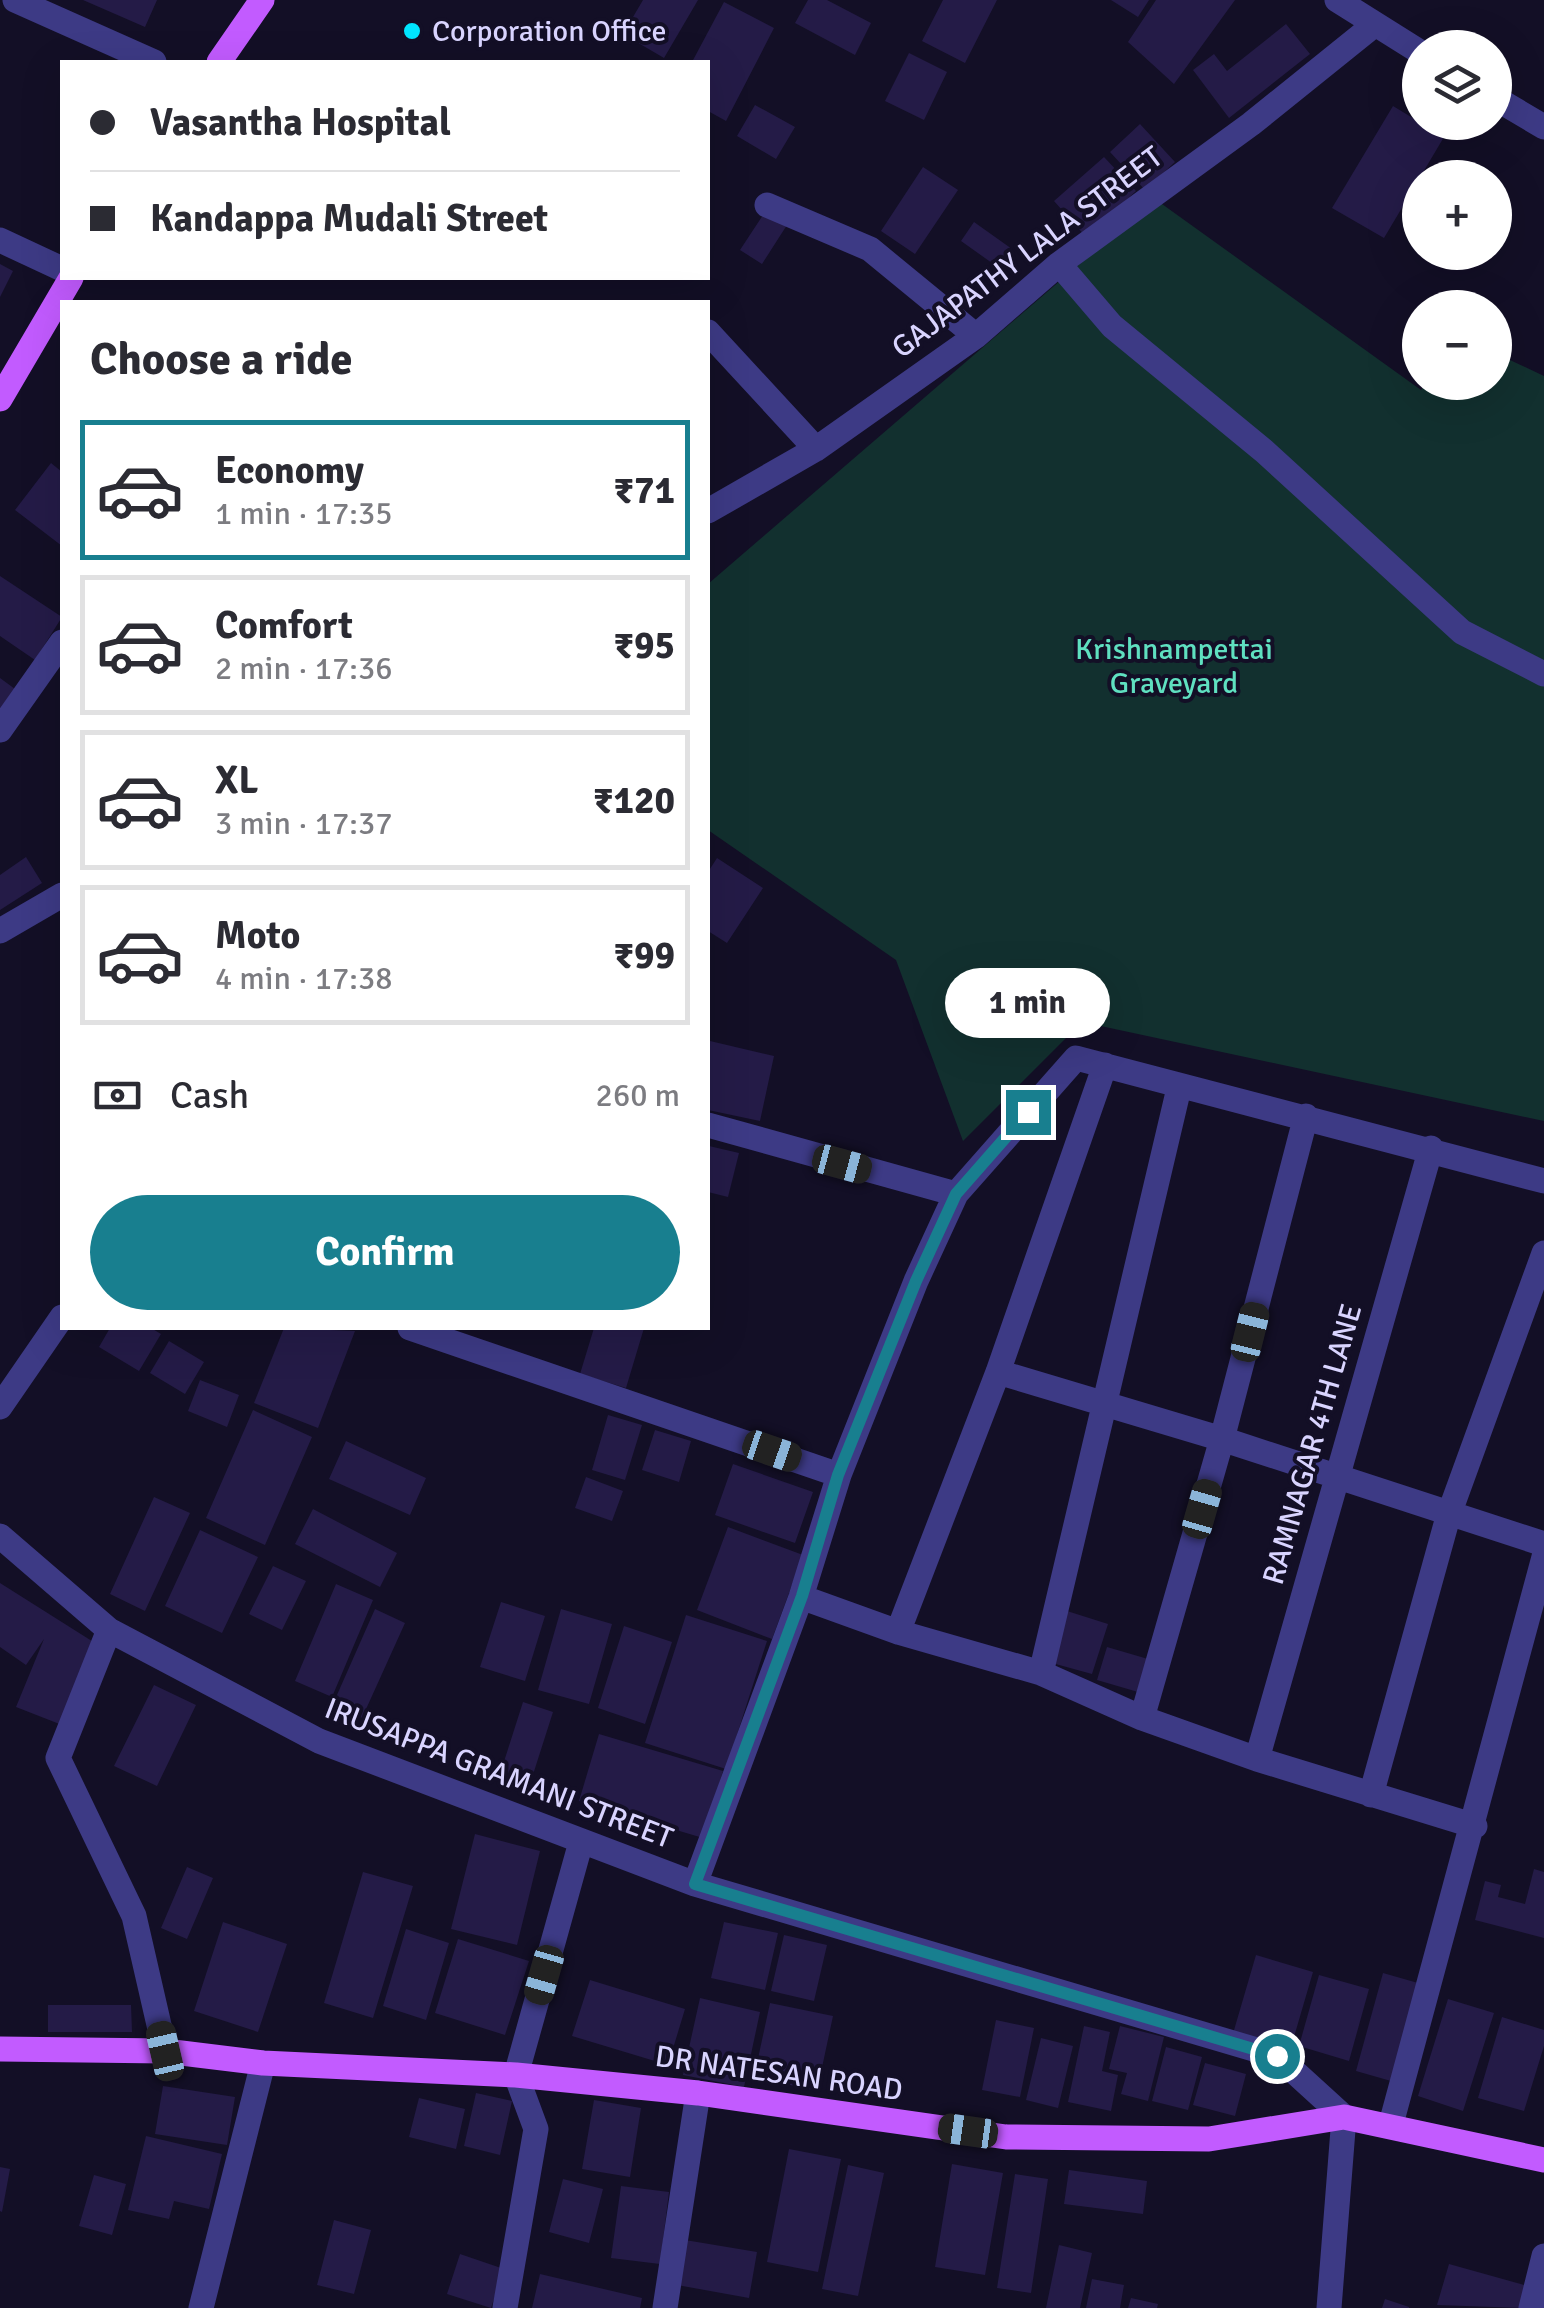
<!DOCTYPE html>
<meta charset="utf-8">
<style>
body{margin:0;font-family:Signika,sans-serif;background:#f7f7f7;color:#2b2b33;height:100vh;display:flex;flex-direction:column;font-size:38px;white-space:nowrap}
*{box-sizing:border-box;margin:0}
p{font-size:32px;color:#7c7c81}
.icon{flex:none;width:55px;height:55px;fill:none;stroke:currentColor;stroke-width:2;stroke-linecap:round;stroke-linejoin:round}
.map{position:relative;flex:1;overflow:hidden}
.drawer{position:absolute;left:60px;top:300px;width:650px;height:1030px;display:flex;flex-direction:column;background:#fff;border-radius:0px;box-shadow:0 10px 40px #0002}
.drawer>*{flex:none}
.top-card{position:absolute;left:60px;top:60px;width:650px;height:220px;border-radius:0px;box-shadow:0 10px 40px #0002;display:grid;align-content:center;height:220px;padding:0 30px;background:#fff}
.tools{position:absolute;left:1402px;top:30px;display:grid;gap:20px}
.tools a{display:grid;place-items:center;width:110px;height:110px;border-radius:50%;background:#fff;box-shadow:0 10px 40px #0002;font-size:50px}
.end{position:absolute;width:45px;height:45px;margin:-22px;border:12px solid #187f8f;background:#fff;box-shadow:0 0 0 5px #fff}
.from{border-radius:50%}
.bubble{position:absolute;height:70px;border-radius:35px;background:#fff;box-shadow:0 10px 40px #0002;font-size:32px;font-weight:700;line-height:70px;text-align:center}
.car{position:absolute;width:30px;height:60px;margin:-30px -15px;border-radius:12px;box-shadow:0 0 8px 2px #0007;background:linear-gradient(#222 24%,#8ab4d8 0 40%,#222 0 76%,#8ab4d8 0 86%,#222 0)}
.top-card b{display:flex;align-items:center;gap:35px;height:95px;font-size:38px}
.top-card b+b{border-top:2px solid #e1e1e2}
.top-card i{width:25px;height:25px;background:#2b2b33}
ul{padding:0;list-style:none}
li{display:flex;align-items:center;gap:30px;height:140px;margin:0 20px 15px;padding:0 10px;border:5px solid #e1e1e2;border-radius:0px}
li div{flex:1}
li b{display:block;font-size:38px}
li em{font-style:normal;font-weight:700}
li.active{border-color:#187f8f}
li>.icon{width:90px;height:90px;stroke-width:1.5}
h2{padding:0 30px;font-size:45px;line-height:120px}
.pay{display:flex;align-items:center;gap:25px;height:110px;padding:0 30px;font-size:38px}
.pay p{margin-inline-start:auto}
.action{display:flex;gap:20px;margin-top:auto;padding:20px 30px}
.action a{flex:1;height:115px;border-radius:60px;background:#187f8f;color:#fff;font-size:40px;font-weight:700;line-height:115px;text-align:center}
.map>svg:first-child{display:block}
.green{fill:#12302f}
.building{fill:#241b47}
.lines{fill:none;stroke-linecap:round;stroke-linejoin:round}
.minor{stroke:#3d3a85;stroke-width:25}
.major{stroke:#c25bff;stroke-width:25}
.route{stroke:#187f8f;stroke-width:12}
.poi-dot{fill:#00e5ff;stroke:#130f26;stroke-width:4}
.labels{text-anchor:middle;stroke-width:8;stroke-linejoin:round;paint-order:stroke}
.poi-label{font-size:30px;fill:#d9d4ff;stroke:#130f26;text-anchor:start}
.street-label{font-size:30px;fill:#d9d4ff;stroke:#130f26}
.park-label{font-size:30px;fill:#5fe0c0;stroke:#130f26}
</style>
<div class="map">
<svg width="1544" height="2308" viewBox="0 0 1544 2308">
<rect width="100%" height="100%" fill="#130f26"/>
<path class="green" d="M1155,199L1421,390L1427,383L1495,382V353L1544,376V1121L1082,1022L963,1141L896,960L708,830V584Z"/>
<path class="building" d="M83,0H157L145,27Z
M643,0H698L664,58L623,34Z
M808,0H827L871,23L855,55L795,23Z
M943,0H997L965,63L922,41Z
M1111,0H1149L1138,17Z
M1156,0H1235L1174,84L1128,42Z
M724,2L774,28L726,121L708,111V62H692Z
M1286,24L1310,54L1229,118L1193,70L1214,54L1227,71Z
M909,53L947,72L924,120L885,101Z
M755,105L795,127L776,159L737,136Z
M1393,106L1444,137L1384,238L1332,208Z
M1140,124L1175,162L1145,190L1110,152Z
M1104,157L1136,191L1086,237L1054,201Z
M923,167L958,190L915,254L881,231Z
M765,212L787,225L762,264L740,250Z
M974,222L1012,249L999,268L961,241Z
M0,264L13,271L0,297Z
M51,463L62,472V546L15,510Z
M0,576L62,617L35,660L0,636Z
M0,678L15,689L0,710Z
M26,857L42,883L0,910V875Z
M717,858L763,888L727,943L708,931V872Z
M710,1041L774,1056L760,1121L708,1110Z
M709,1146L739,1153L728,1197L708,1192Z
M110,1328H151L161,1334L139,1371L99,1347Z
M284,1328L355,1331L318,1428L254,1403Z
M594,1328H644L626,1388L580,1374Z
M169,1341L204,1362L185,1394L150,1373Z
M200,1380L239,1395L227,1427L188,1411Z
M253,1410L312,1437L265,1545L206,1518Z
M608,1415L642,1425L625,1480L592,1470Z
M655,1430L691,1441L679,1482L642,1470Z
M346,1441L426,1478L410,1515L329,1479Z
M733,1464L813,1492L795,1543L715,1515Z
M586,1477L623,1491L612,1521L575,1508Z
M154,1497L190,1513L145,1611L110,1594Z
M313,1509L397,1553L380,1587L295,1544Z
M728,1527L803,1555L772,1639L697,1610Z
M200,1530L258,1557L222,1633L165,1606Z
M273,1566L306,1581L282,1630L249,1614Z
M0,1583L95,1643L62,1725L16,1707L44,1639L26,1665L0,1647Z
M336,1584L373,1600L332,1697L295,1681Z
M501,1602L545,1616L525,1681L480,1667Z
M375,1609L405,1623L362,1718L333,1704Z
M561,1609L612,1624L589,1704L538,1690Z
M1067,1611L1108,1624L1092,1674L1052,1663Z
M686,1615L767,1641L726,1769L645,1743Z
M624,1626L672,1642L645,1724L598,1708Z
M1107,1647L1148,1659L1138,1692L1097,1680Z
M154,1685L196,1705L157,1786L114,1766Z
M523,1702L553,1712L530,1784L500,1774Z
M599,1734L723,1771L703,1838L579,1801Z
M475,1834L540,1851L517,1945L451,1929Z
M187,1867L213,1878L187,1939L161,1928Z
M1534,1869L1544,1872V1938L1475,1920L1485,1881L1501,1885L1498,1897L1525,1904Z
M363,1872L413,1886L373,2018L324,2003Z
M223,1922L287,1944L258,2032L194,2011Z
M724,1922L778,1933L765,1990L711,1978Z
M406,1929L449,1943L426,2020L383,2006Z
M784,1935L827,1945L814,2001L771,1991Z
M458,1939L529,1961L505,2035L435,2013Z
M1256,1955L1313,1972L1289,2054L1232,2037Z
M1383,1973L1425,1985L1398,2083L1356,2071Z
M1319,1975L1369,1989L1349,2061L1299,2046Z
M590,1980L685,2009L668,2065L572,2036Z
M700,1998L760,2012L744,2087L683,2075Z
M1448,1999L1494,2013L1463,2111L1418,2096Z
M770,2003L833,2016L817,2091L754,2077Z
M48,2005H131L132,2032H48Z
M1502,2017L1544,2030V2046L1524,2111L1478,2098Z
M996,2020L1034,2028L1020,2097L982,2090Z
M1084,2026L1110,2032L1102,2071L1118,2075L1111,2111L1068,2102Z
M1120,2026L1164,2037L1148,2101L1121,2094L1127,2073L1109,2069Z
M1041,2038L1073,2046L1058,2108L1026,2100Z
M1166,2047L1202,2057L1188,2110L1152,2101Z
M1205,2063L1246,2074L1235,2116L1193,2105Z
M163,2086L235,2097L227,2145L155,2134Z
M476,2093L512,2101L500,2155L464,2146Z
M419,2098L465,2109L456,2149L409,2137Z
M594,2100L641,2108L630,2177L582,2169Z
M146,2136L222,2154L209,2209L174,2201L169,2219L128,2210Z
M789,2149L841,2159L818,2272L767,2262Z
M952,2164L1003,2173L985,2275L935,2267Z
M848,2165L884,2173L858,2296L822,2289Z
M0,2167L10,2169L2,2212L0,2211Z
M1069,2170L1147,2181L1143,2214L1064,2204Z
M1015,2174L1048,2179L1031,2293L997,2288Z
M94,2175L126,2184L112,2235L79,2226Z
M563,2179L603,2189L589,2243L549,2232Z
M621,2186L669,2192L660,2264L611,2258Z
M334,2220L371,2230L354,2294L317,2285Z
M685,2240L757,2252L749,2298L677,2285Z
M1059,2245L1092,2253L1080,2308H1046Z
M460,2254L504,2269L491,2308L447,2294Z
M1449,2264L1528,2286L1522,2308L1437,2305Z
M540,2274L642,2298L640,2308H532Z
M1092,2279L1124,2285L1120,2308H1086Z
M1131,2298L1158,2304L1157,2308H1128Z
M1385,2299L1409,2307V2308H1382Z"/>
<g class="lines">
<path class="minor" d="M15,0L154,62
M1337,0L1420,52
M1495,98L1544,127
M767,205L870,249L976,336
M0,240L62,269
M1059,264L1112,326L1264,451L1462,632L1544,674
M708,332L816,449
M708,511L816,449L976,336L1059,264L1251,124L1374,25
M0,730L62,642
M0,931L62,895
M708,1125L956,1194
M410,1328L839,1475
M998,1372L1222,1439L1544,1544
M0,1407L62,1317
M0,1536L109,1630L319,1741L695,1884L1277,2056L1344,2117L1329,2308
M801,1597L898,1632L1041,1673L1142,1718L1257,1759L1475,1826
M109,1630L58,1758L134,1916L165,2051
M898,1632L998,1372L1105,1065
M1041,1673L1179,1088
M1142,1718L1222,1439L1306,1116
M1257,1759L1431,1148
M1371,1795L1448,1517L1544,1253
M695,1884L801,1597L839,1475L916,1281L956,1194L1076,1058L1544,1181
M1391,2124L1544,1557
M201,2308L263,2063
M505,2308L536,2129L516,2075L581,1842
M665,2308L698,2093
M1531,2308L1544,2256"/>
<path class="major" d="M219,62L262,0
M0,399L71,278
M0,2049L165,2051L263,2063L516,2075L698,2093L1006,2137L1209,2139L1344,2117L1544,2160"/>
</g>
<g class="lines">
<path class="route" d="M1028,1112L956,1194L916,1281L838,1475L802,1596L695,1884L1277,2056"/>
</g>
<circle class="poi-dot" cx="412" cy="31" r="10"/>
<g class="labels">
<g class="poi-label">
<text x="432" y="41">Corporation Office</text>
</g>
<g class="street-label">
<text transform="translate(1027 252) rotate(-37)" y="10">GAJAPATHY LALA STREET</text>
<text transform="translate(1312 1444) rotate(-74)" y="10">RAMNAGAR 4TH LANE</text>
<text transform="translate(499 1773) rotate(21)" y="10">IRUSAPPA GRAMANI STREET</text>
<text transform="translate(779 2073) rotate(8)" y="10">DR NATESAN ROAD</text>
</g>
<g class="park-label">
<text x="1174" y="659">Krishnampettai<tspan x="1174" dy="34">Graveyard</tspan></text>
</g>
</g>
</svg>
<div class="tools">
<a><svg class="icon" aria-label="layers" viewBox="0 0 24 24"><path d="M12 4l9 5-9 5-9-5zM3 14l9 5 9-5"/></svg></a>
<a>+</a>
<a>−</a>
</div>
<i class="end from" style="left:1277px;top:2056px"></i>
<i class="end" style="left:1028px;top:1112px"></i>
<div class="bubble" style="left:945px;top:968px;width:165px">1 min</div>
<i class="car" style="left:842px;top:1164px;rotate:105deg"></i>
<i class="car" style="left:1250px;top:1332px;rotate:14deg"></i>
<i class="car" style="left:772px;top:1451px;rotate:109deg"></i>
<i class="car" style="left:1202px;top:1509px;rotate:16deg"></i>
<i class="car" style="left:544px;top:1975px;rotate:196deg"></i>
<i class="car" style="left:165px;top:2051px;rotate:347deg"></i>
<i class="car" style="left:968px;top:2131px;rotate:278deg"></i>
<div class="top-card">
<b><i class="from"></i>Vasantha Hospital</b>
<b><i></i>Kandappa Mudali Street</b>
</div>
<section class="drawer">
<h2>Choose a ride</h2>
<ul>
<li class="active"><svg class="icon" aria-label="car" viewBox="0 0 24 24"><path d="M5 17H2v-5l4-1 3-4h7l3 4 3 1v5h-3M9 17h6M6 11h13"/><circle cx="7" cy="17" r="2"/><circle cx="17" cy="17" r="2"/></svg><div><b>Economy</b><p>1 min · 17:35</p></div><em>₹71</em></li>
<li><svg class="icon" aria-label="car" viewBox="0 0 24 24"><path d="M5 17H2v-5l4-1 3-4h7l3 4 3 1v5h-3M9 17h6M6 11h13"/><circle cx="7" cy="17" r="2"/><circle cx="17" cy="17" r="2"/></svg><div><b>Comfort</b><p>2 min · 17:36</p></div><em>₹95</em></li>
<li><svg class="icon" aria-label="car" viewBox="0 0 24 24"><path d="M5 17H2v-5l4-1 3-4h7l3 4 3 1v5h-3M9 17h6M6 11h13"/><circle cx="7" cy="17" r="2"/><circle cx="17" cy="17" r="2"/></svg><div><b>XL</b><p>3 min · 17:37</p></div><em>₹120</em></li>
<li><svg class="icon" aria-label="car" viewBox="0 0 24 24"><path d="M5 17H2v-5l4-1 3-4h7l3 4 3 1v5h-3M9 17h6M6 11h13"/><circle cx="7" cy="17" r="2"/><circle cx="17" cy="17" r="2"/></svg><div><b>Moto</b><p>4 min · 17:38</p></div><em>₹99</em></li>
</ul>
<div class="pay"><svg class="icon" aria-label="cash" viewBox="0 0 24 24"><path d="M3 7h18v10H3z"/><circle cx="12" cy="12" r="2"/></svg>Cash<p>260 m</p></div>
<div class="action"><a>Confirm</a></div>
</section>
</div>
